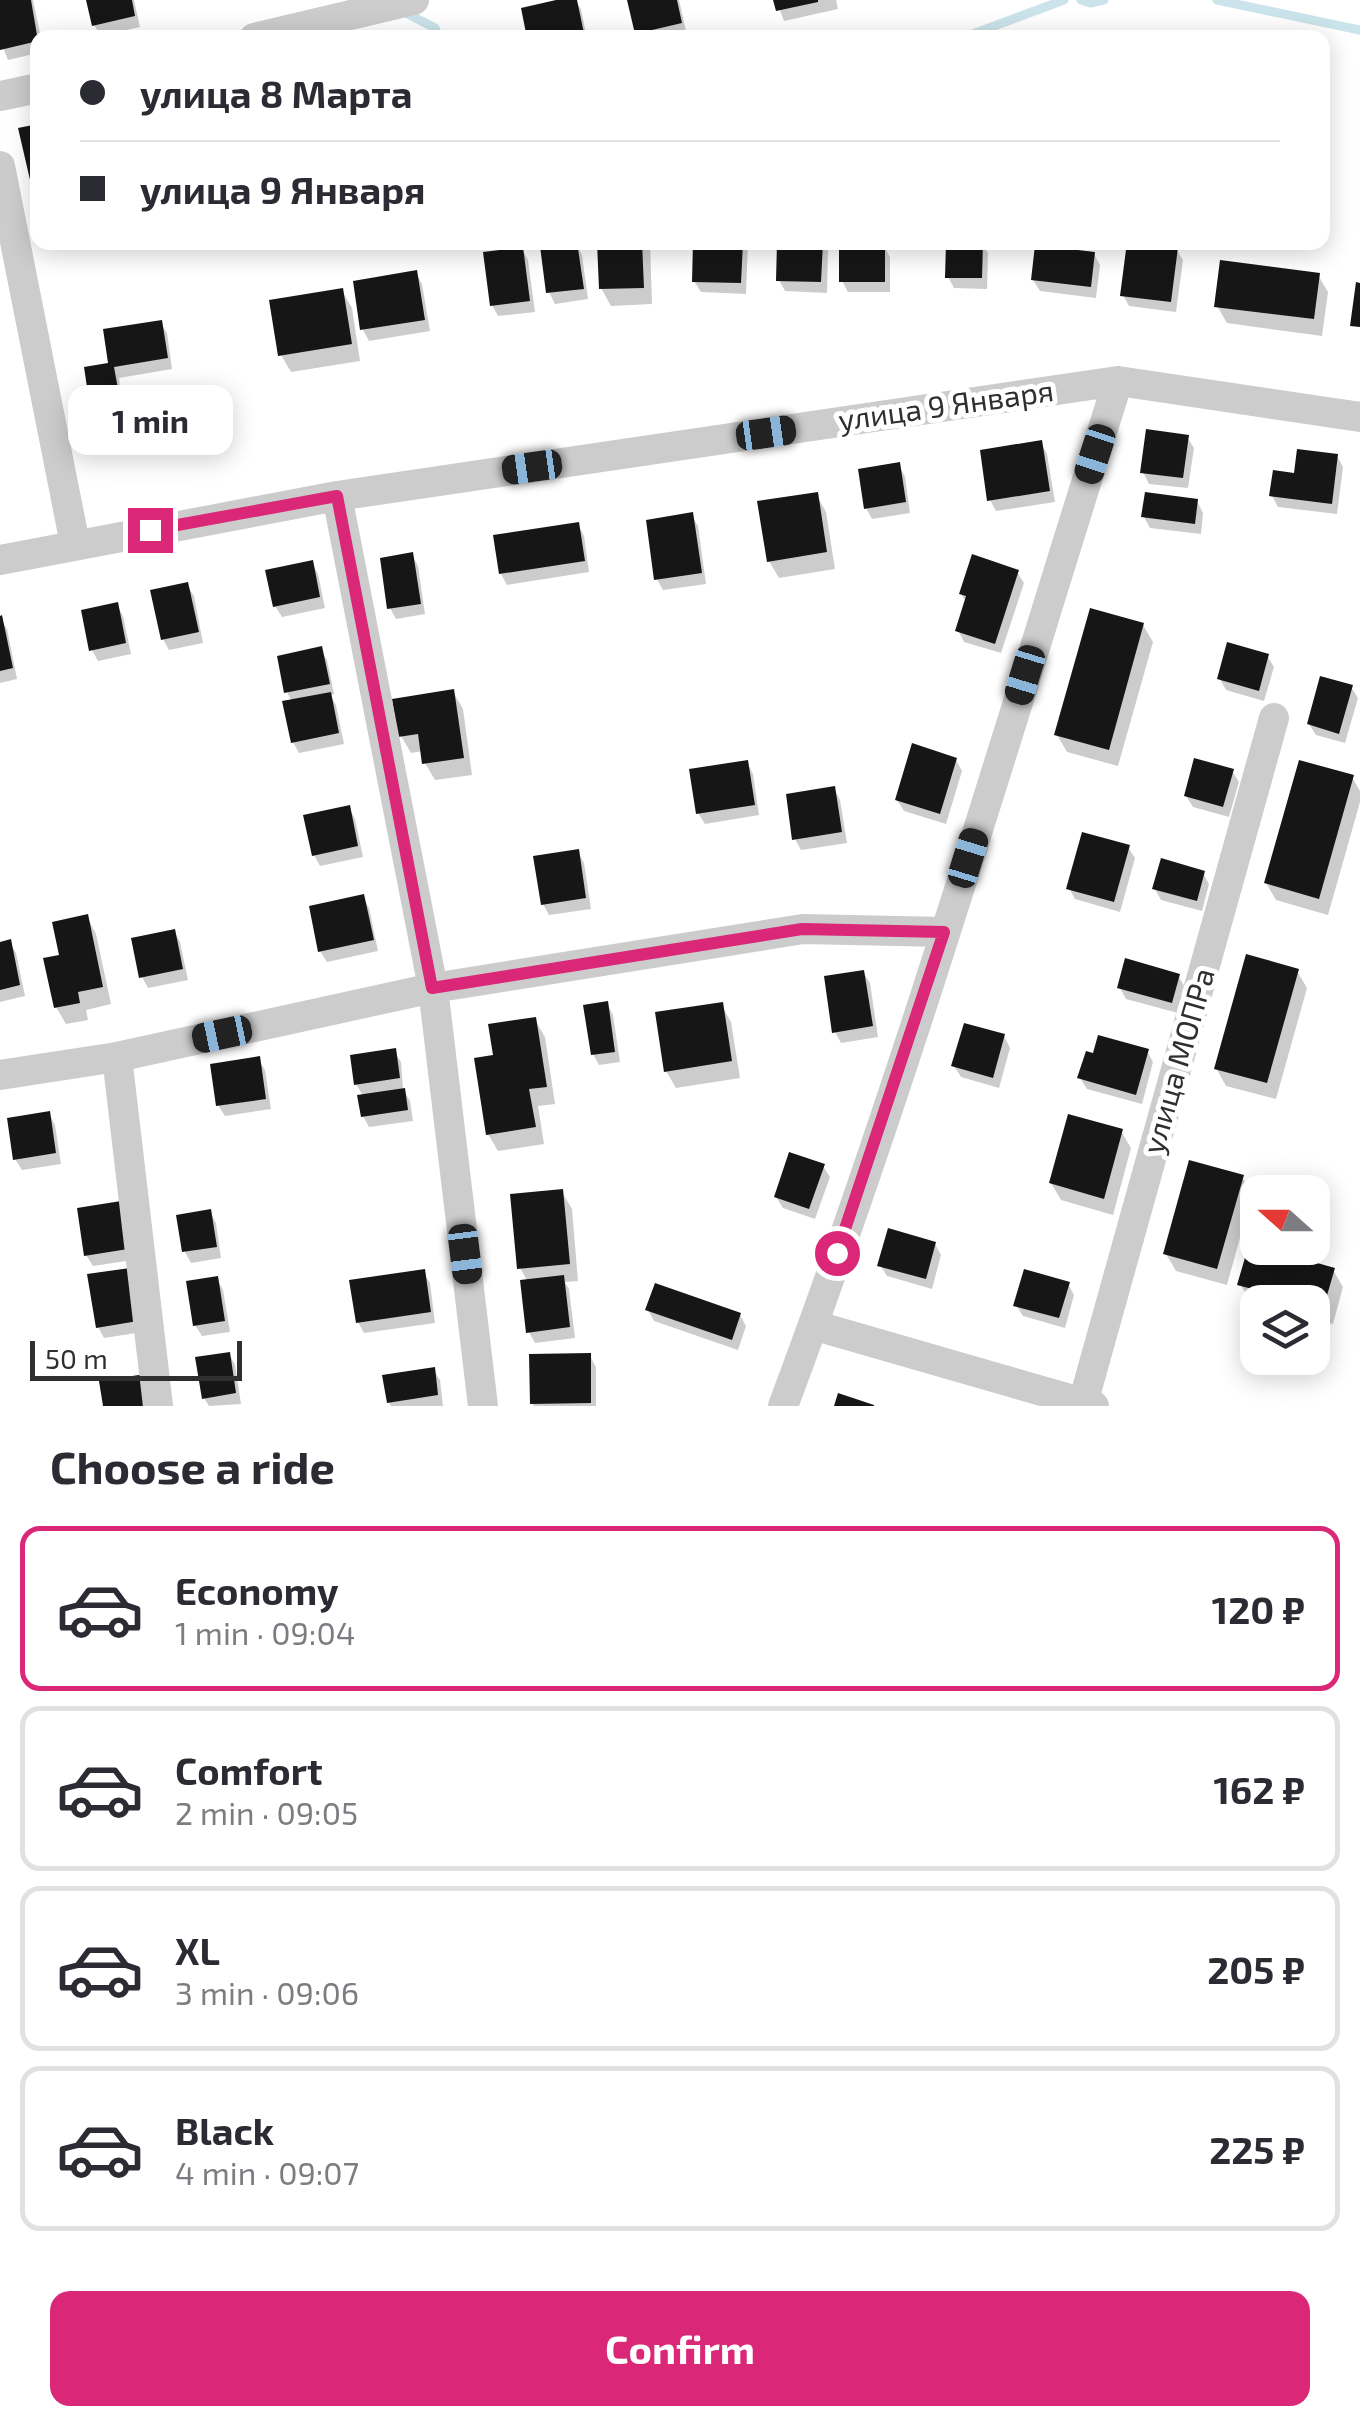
<!DOCTYPE html>
<meta charset="utf-8">
<style>
body{margin:0;font-family:"Exo 2",sans-serif;background:#f2f2f3;color:#2b2b33;height:100vh;display:flex;flex-direction:column;font-size:38px;white-space:nowrap}
*{box-sizing:border-box;margin:0}
p{font-size:32px;color:#7c7c81}
.icon{flex:none;width:55px;height:55px;fill:none;stroke:currentColor;stroke-width:2;stroke-linecap:round;stroke-linejoin:round}
.map{position:relative;height:1406px;overflow:hidden}
.panel{display:flex;flex-direction:column;background:#fff;flex:1}
.panel>*{flex:none}
.hud{position:absolute;left:30px;top:30px;width:1300px;height:220px;border-radius:20px;box-shadow:0 5px 25px #0003;display:grid;align-content:center;height:220px;padding:0 50px;background:#fff}
.needle{width:65px;rotate:291deg}
.fabs{position:absolute;left:1240px;top:1175px;display:grid;gap:20px}
.fabs a{display:grid;place-items:center;width:90px;height:90px;border-radius:20px;background:#fff;box-shadow:0 5px 25px #0003;font-size:50px}
.scale{position:absolute;left:30px;bottom:25px;width:212px;box-sizing:border-box;padding-left:10px;border:5px solid #2f2f2f;border-top:0;font-size:28px;line-height:35px;white-space:nowrap;color:#2f2f2f;-webkit-text-stroke:8px #fff;paint-order:stroke}
.end{position:absolute;width:45px;height:45px;margin:-22px;border:12px solid #db2777;background:#fff;box-shadow:0 0 0 5px #fff}
.from{border-radius:50%}
.bubble{position:absolute;height:70px;border-radius:20px;background:#fff;box-shadow:0 5px 25px #0003;font-size:32px;font-weight:700;line-height:70px;text-align:center}
.car{position:absolute;width:30px;height:60px;margin:-30px -15px;border-radius:12px;box-shadow:0 0 8px 2px #0007;background:linear-gradient(#222 24%,#8ab4d8 0 40%,#222 0 76%,#8ab4d8 0 86%,#222 0)}
.hud b{display:flex;align-items:center;gap:35px;height:95px;font-size:38px}
.hud b+b{border-top:2px solid #e1e1e2}
.hud i{width:25px;height:25px;background:#2b2b33}
ul{padding:0;list-style:none}
li{display:flex;align-items:center;gap:30px;height:165px;margin:0 20px 15px;padding:0 30px;border:5px solid #e1e1e2;border-radius:20px}
li div{flex:1}
li b{display:block;font-size:38px}
li em{font-style:normal;font-weight:700}
li.on{border-color:#db2777}
li>.icon{width:90px;height:90px;stroke-width:1.5}
h2{padding:0 50px;font-size:45px;line-height:120px}
.primary-button{display:flex;gap:20px;margin-top:auto;padding:20px 50px}
.primary-button a{flex:1;height:115px;border-radius:20px;background:#db2777;color:#fff;font-size:40px;font-weight:700;line-height:115px;text-align:center}
.map>svg:first-child{display:block}
.shadow{fill:#0003}
.lines{fill:none;stroke-linecap:round;stroke-linejoin:round}
.stream{stroke:#cbe3ea;stroke-width:9}
.building{fill:#161616}
.minor{stroke:#ccc;stroke-width:30}
.route{stroke:#db2777;stroke-width:12}
.labels{text-anchor:middle;stroke-width:10;stroke-linejoin:round;paint-order:stroke}
.street-label{font-size:30px;fill:#2f2f2f;stroke:#fff}
</style>
<div class="map">
<svg width="1360" height="1406" viewBox="0 0 1360 1406">
<rect width="100%" height="100%" fill="#fff"/>
<path class="shadow" d="M0,0H33L41,38H38V53L8,60L0,40Z
M89,0H134L140,27L101,36L94,25Z
M567,0H575L581,9L587,38H530Z
M630,0H679L687,35L640,38Z
M776,0H836L838,9L784,21Z
M600,242H650L652,304L611,306L601,288Z
M696,242H748L746,294L701,292L694,281Z
M780,242H824L828,250L827,293L785,291L779,280Z
M981,242L988,253L987,289L954,288L948,277Z
M576,244L582,255L588,299L555,304L549,292Z
M884,246L890,257V292H848L842,281Z
M522,249L528,260L535,312L498,316L492,305Z
M1176,249L1183,260L1176,312L1129,306L1123,295Z
M1094,254L1100,265L1096,298L1040,291L1033,280Z
M416,273L422,284L430,331L369,341L363,330Z
M1318,275L1328,292L1322,336L1227,323L1217,306Z
M342,291L352,308L360,361L291,372L281,355Z
M160,322L167,333L172,369L119,378L122,400L96,404L90,393L111,365Z
M1187,437L1194,448L1188,488L1149,484L1143,472Z
M1041,443L1047,454L1055,502L996,511L990,500Z
M1337,456L1343,467L1337,514L1278,507L1272,496L1296,475Z
M898,465L905,476L910,513L872,519L866,508Z
M816,494L826,512L835,569L779,578L769,561Z
M1197,501L1203,513L1201,534L1150,528L1144,517Z
M691,515L698,526L706,584L663,590L657,579Z
M578,525L584,536L589,572L507,585L501,574Z
M412,555L418,566L425,614L396,619L390,608Z
M312,563L318,574L325,608L282,617L275,606Z
M1017,572L1024,583L1001,653L964,642L958,630L967,603L961,594Z
M187,585L194,596L203,643L169,650L163,639Z
M117,605L123,616L131,654L98,661L92,650Z
M0,618L7,629L17,679L0,683Z
M1143,625L1153,642L1118,766L1067,752L1057,735Z
M320,649L327,660L334,694L330,695L336,705L344,744L299,753L293,742L292,702L287,692Z
M1267,656L1274,667L1264,701L1226,690L1220,679Z
M1351,687L1358,698L1345,743L1316,735L1309,724Z
M453,692L463,709L472,775L435,780L425,763L423,751L411,753L401,736Z
M956,760L962,771L946,824L904,811L897,800Z
M747,763L753,774L759,815L705,824L698,813Z
M1232,771L1239,782L1229,817L1193,807L1186,796Z
M1352,777L1360,791V802L1328,915L1276,900L1266,883Z
M834,789L840,800L847,843L801,850L795,839Z
M349,808L355,819L363,857L320,866L314,855Z
M1128,847L1135,858L1120,912L1075,899L1069,888Z
M578,852L584,863L591,909L549,915L543,904Z
M1203,873L1209,884L1202,911L1161,900L1155,889Z
M363,897L369,908L378,951L327,962L320,951Z
M87,917L96,934L111,1004L86,1010L88,1020L66,1024L56,1007L62,957Z
M174,931L180,942L188,980L148,988L142,977Z
M9,942L16,953L25,996L0,1002V944Z
M1297,971L1307,988L1276,1099L1226,1086L1216,1068Z
M863,972L870,983L878,1037L841,1043L835,1032Z
M1178,976L1185,987L1178,1013L1126,999L1120,988Z
M607,1004L613,1015L620,1062L599,1065L593,1054Z
M721,1004L731,1022L740,1078L676,1088L666,1071Z
M535,1020L545,1037L555,1104L538,1106L544,1144L498,1151L488,1134L496,1057Z
M1004,1036L1010,1048L999,1088L961,1077L954,1066Z
M394,1051L401,1062L403,1089L410,1101L413,1121L369,1127L363,1116V1096L356,1084Z
M1147,1051L1153,1062L1142,1104L1087,1089L1080,1078L1095,1056Z
M258,1059L265,1070L271,1109L225,1116L218,1105Z
M49,1114L55,1125L61,1164L22,1170L15,1159Z
M1121,1131L1131,1148L1113,1215L1061,1200L1051,1183Z
M823,1166L830,1177L815,1219L783,1208L776,1197Z
M1242,1177L1252,1194L1227,1285L1176,1271L1166,1254Z
M562,1192L572,1209L578,1281L565,1282L569,1289L575,1338L535,1343L529,1332L528,1282L520,1268Z
M120,1204L133,1260L93,1266L86,1255Z
M210,1212L216,1223L221,1258L191,1263L185,1252Z
M935,1244L941,1255L932,1289L887,1276L880,1265Z
M1333,1270L1343,1287L1333,1324L1312,1319V1302L1258,1304L1250,1301L1240,1284Z
M423,1272L430,1283L435,1323L364,1333L358,1322Z
M90,1276L143,1332L104,1338L98,1327Z
M217,1279L223,1290L230,1332L202,1336L195,1325Z
M1068,1284L1074,1295L1065,1328L1023,1316L1016,1305Z
M648,1310L740,1315L746,1326L738,1350L654,1321Z
M229,1354L235,1365L241,1404L209,1406L204,1398Z
M590,1356L596,1367V1406H534L532,1403Z
M433,1369L440,1380L443,1406H391L389,1402Z"/>
<g class="lines">
<path class="stream" d="M1081,0L1090,3L1104,0
M1217,0L1360,30
M402,11L435,28L439,38
M962,38L1064,0"/>
</g>
<path class="building" d="M0,0H31L38,41L0,50Z
M86,0H132L135,16L92,26Z
M556,0H577L585,38H527L521,8Z
M627,0H677L682,23L635,34Z
M773,0H818V2L776,11Z
M38,124V196L34,197L18,128Z
M577,242L584,289L546,293L540,246Z
M597,242H642L644,288L599,289Z
M693,242H743L741,283L692,282Z
M777,242H823L821,282L776,281Z
M946,242H983L982,278H945Z
M1127,242L1178,247L1171,302L1120,296Z
M839,243H885V282H839Z
M1035,245L1095,252L1091,287L1031,280Z
M523,247L530,301L490,306L483,252Z
M1220,260L1320,273L1314,319L1214,307Z
M417,270L425,320L360,330L353,281Z
M1356,282L1360,283V327L1350,326Z
M343,288L352,344L278,356L269,300Z
M162,320L168,358L114,367L118,389L88,394L84,367L108,363L103,329Z
M1146,429L1189,435L1183,478L1140,473Z
M1042,440L1050,491L987,501L980,450Z
M1297,449L1338,454L1332,504L1269,496L1273,470L1294,473Z
M900,462L906,502L864,509L858,469Z
M818,492L827,552L767,562L757,501Z
M1145,492L1198,499L1195,524L1141,517Z
M693,512L702,573L654,580L646,520Z
M579,522L585,561L499,574L493,535Z
M413,552L421,604L387,609L380,558Z
M972,554L1019,570L995,644L955,631L966,596L959,594Z
M313,560L320,597L273,607L265,570Z
M188,582L199,632L161,640L150,590Z
M118,602L126,643L89,651L81,610Z
M1090,608L1144,623L1109,750L1054,735Z
M2,615L13,668L0,671V616Z
M1227,642L1269,654L1259,691L1217,679Z
M322,646L330,684L284,693L277,656Z
M1320,676L1353,685L1339,734L1307,724Z
M454,689L464,758L422,764L418,734L398,737L392,699Z
M331,692L339,733L291,743L282,701Z
M912,743L957,758L940,814L895,800Z
M1194,758L1234,769L1223,807L1184,796Z
M748,760L755,805L696,814L689,769Z
M1299,760L1354,775L1319,899L1264,883Z
M835,786L842,832L792,840L786,794Z
M350,805L358,846L312,856L303,815Z
M1082,832L1130,845L1114,902L1066,889Z
M579,849L586,898L541,905L533,856Z
M1161,858L1205,871L1197,901L1152,889Z
M364,894L374,940L318,952L309,906Z
M88,914L103,987L78,992L80,1003L54,1008L43,958L59,955L52,922Z
M175,929L183,969L139,978L131,938Z
M11,939L20,985L0,990V942Z
M1246,954L1299,969L1267,1083L1214,1069Z
M1125,958L1180,974L1172,1003L1117,988Z
M864,970L873,1026L832,1033L824,976Z
M608,1001L615,1052L591,1055L583,1005Z
M723,1002L732,1061L664,1072L655,1012Z
M536,1017L547,1087L529,1089L536,1127L486,1135L474,1058L493,1055L488,1024Z
M964,1023L1005,1034L993,1078L951,1066Z
M1098,1035L1149,1049L1136,1095L1077,1078L1086,1051L1093,1053Z
M396,1048L400,1078L354,1085L350,1055Z
M260,1056L266,1099L216,1106L210,1064Z
M405,1088L408,1110L361,1117L357,1095Z
M50,1111L56,1153L13,1160L7,1118Z
M1068,1114L1123,1129L1104,1199L1049,1183Z
M789,1152L825,1164L809,1209L774,1197Z
M1189,1160L1244,1175L1217,1269L1163,1254Z
M563,1189L570,1264L517,1269L510,1194Z
M121,1201L128,1249L84,1256L77,1208Z
M211,1209L217,1247L182,1252L176,1215Z
M888,1228L936,1242L926,1279L877,1266Z
M1249,1244L1335,1268L1323,1309L1312,1306V1302H1302L1237,1285Z
M130,1268L138,1321L96,1328L87,1274Z
M425,1269L431,1312L356,1323L349,1280Z
M1024,1269L1070,1282L1059,1318L1013,1306Z
M564,1275L570,1327L526,1333L520,1280Z
M218,1276L225,1321L193,1326L186,1281Z
M655,1283L741,1313L732,1340L645,1310Z
M230,1352L236,1393L202,1399L195,1357Z
M591,1353V1403L530,1404L529,1354Z
M435,1367L438,1395L387,1403L382,1375Z
M152,1373L157,1406H103L99,1381Z
M838,1393L874,1405V1406H834Z"/>
<g class="lines">
<path class="minor" d="M254,38L414,0
M0,96L38,88
M0,166L75,544
M337,496L433,988L483,1406
M0,560L337,496L1118,381L1360,417
M117,1057L158,1406
M0,1075L117,1057L433,988L803,929L944,932
M813,1325L1094,1406
M1083,1403L1274,718
M783,1406C909,1070 1010,723 1118,381"/>
</g>
<g class="lines">
<path class="route" d="M150,530L337,496L432,988L802,929L944,932L837,1253"/>
</g>
<g class="labels">
<g class="street-label">
<text transform="translate(946 406) rotate(-8)" y="10">улица 9 Января</text>
<text transform="translate(1179 1061) rotate(-74)" y="10">улица МОПРа</text>
</g>
</g>
</svg>
<div class="fabs">
<a><svg class="needle" viewBox="-14 -14 28 28"><path d="M0-13l5 13h-10z" fill="#e53935"/><path d="M0 13l5-13h-10z" fill="#7c7c81"/></svg></a>
<a><svg class="icon" aria-label="layers" viewBox="0 0 24 24"><path d="M12 4l9 5-9 5-9-5zM3 14l9 5 9-5"/></svg></a>
</div>
<div class="scale">50 m</div>
<i class="end from" style="left:837px;top:1253px"></i>
<i class="end" style="left:150px;top:530px"></i>
<div class="bubble" style="left:68px;top:385px;width:165px">1 min</div>
<i class="car" style="left:766px;top:433px;rotate:82deg"></i>
<i class="car" style="left:1095px;top:454px;rotate:198deg"></i>
<i class="car" style="left:532px;top:467px;rotate:262deg"></i>
<i class="car" style="left:1025px;top:675px;rotate:197deg"></i>
<i class="car" style="left:968px;top:858px;rotate:17deg"></i>
<i class="car" style="left:222px;top:1034px;rotate:258deg"></i>
<i class="car" style="left:465px;top:1254px;rotate:173deg"></i>
<div class="hud">
<b><i class="from"></i>улица 8 Марта</b>
<b><i></i>улица 9 Января</b>
</div>
</div>
<section class="panel">
<h2>Choose a ride</h2>
<ul>
<li class="on"><svg class="icon" aria-label="car" viewBox="0 0 24 24"><path d="M5 17H2v-5l4-1 3-4h7l3 4 3 1v5h-3M9 17h6M6 11h13"/><circle cx="7" cy="17" r="2"/><circle cx="17" cy="17" r="2"/></svg><div><b>Economy</b><p>1 min · 09:04</p></div><em>120 ₽</em></li>
<li><svg class="icon" aria-label="car" viewBox="0 0 24 24"><path d="M5 17H2v-5l4-1 3-4h7l3 4 3 1v5h-3M9 17h6M6 11h13"/><circle cx="7" cy="17" r="2"/><circle cx="17" cy="17" r="2"/></svg><div><b>Comfort</b><p>2 min · 09:05</p></div><em>162 ₽</em></li>
<li><svg class="icon" aria-label="car" viewBox="0 0 24 24"><path d="M5 17H2v-5l4-1 3-4h7l3 4 3 1v5h-3M9 17h6M6 11h13"/><circle cx="7" cy="17" r="2"/><circle cx="17" cy="17" r="2"/></svg><div><b>XL</b><p>3 min · 09:06</p></div><em>205 ₽</em></li>
<li><svg class="icon" aria-label="car" viewBox="0 0 24 24"><path d="M5 17H2v-5l4-1 3-4h7l3 4 3 1v5h-3M9 17h6M6 11h13"/><circle cx="7" cy="17" r="2"/><circle cx="17" cy="17" r="2"/></svg><div><b>Black</b><p>4 min · 09:07</p></div><em>225 ₽</em></li>
</ul>
<div class="primary-button"><a>Confirm</a></div>
</section>
